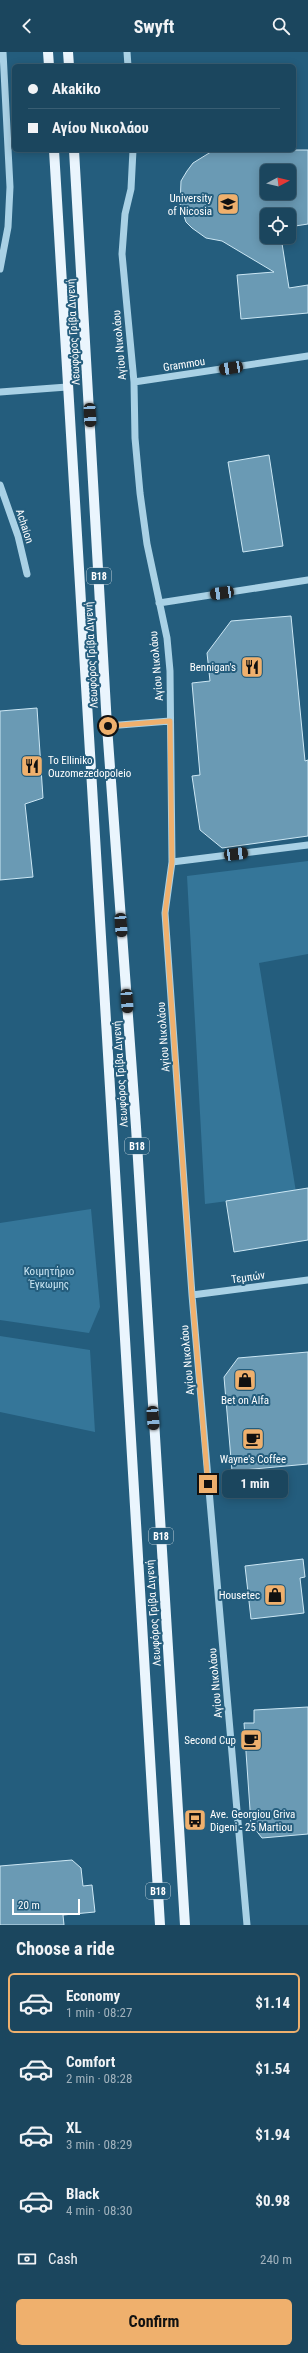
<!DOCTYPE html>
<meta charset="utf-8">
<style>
body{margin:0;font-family:"Roboto Condensed",sans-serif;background:#244d64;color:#f1f3f6;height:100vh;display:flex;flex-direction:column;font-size:15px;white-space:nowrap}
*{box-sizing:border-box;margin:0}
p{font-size:13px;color:#a0b1bc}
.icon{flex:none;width:22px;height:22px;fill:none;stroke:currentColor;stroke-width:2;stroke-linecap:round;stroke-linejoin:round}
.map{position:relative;height:1873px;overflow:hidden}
.details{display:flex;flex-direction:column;background:#1b465e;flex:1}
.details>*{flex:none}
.hud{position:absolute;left:12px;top:12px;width:284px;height:88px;border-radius:6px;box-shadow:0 2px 10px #0003,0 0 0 1px #395e73;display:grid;align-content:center;height:88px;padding:0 16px;background:#1b465e}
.needle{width:26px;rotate:83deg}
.tools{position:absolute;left:260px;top:112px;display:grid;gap:8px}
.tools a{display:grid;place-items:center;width:36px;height:36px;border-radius:6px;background:#1b465e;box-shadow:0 2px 10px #0003,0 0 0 1px #395e73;font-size:20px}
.scale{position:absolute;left:12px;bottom:10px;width:68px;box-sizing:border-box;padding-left:4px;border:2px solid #fff;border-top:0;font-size:11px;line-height:14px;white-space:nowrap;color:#fff;-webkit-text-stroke:3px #245d7d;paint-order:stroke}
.end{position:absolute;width:18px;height:18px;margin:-9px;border:5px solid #efb06d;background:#111;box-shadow:0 0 0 2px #111}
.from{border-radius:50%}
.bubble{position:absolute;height:28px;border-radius:6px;background:#1b465e;box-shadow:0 2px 10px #0003,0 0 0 1px #395e73;font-size:13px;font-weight:700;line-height:28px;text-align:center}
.car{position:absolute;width:12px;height:24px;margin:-12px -6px;border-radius:5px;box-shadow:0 0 3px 1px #0007;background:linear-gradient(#222 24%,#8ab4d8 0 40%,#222 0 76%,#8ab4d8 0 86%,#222 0)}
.hud b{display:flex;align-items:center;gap:14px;height:38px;font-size:15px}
.hud b+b{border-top:1px solid #395e73}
.hud i{width:10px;height:10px;background:#f1f3f6}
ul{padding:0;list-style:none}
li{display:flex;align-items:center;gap:12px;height:60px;margin:0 8px 6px;padding:0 8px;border:2px solid transparent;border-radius:6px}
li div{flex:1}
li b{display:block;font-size:15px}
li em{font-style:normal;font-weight:700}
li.active{border-color:#efb06d}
li>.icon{width:36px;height:36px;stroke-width:1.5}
h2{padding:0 16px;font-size:18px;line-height:48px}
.pay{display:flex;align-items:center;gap:10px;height:44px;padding:0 16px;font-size:15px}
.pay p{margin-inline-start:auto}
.action{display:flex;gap:8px;margin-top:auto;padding:8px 16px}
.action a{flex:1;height:46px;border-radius:6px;background:#efb06d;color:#111;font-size:16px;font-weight:700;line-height:46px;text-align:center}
header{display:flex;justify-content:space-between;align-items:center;height:52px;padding:0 16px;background:#1b465e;font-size:18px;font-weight:700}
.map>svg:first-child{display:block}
.green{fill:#357699}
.building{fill:#6a9ab4;stroke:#cce7f4;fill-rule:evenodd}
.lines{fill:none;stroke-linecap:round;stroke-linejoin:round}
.minor{stroke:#a9d1e5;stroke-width:7}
.major{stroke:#eaf5fd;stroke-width:10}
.route{stroke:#efb06d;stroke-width:5}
.labels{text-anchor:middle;stroke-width:4;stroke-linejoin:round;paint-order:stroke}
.shield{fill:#245d7d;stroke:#bdced8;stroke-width:1}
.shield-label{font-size:10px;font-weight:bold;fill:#fff}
.poi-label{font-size:11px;fill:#fff;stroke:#245d7d;text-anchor:end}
.street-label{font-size:11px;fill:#fff;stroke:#245d7d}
.park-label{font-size:11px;fill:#cce7f4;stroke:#245d7d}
</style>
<header><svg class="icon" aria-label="back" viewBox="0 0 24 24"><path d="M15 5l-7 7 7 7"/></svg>Swyft<svg class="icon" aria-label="search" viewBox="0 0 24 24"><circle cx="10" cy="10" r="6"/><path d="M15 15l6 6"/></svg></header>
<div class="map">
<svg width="308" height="1873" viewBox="0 0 308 1873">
<rect width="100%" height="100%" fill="#245d7d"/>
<path class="green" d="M308,809V902L259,911L296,1140L205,1152L187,824Z
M91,1157L100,1255L89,1281L0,1268V1171Z
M0,1284L90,1298L95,1380L0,1360Z"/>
<path class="building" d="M214,98H308V172L289,175V163H267V185H281L289,236L308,233V261L241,267L237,223L274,220L222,189L206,186L192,176L186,170L180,152L181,129L187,119L193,111ZM267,119H289V141H267Z
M269,403L283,494L243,500L228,410Z
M291,564L305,709L308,708V784L222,796L200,778L192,724L200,723L192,631L210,629L207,601L231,569Z
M37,656L43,746L25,752L33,825L0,828V659Z
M308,1136V1188L234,1200L226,1149Z
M308,1300V1412L232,1419L224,1325L238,1306Z
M303,1507L305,1525L300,1526L304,1561L251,1567L245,1514Z
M308,1655V1782L262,1786L251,1772L244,1671H254V1658Z
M72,1808L81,1816L83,1834L92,1833L95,1860L63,1863L64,1873H0V1814Z"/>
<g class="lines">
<path class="minor" d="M127,0L128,14
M133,98L131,137L125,162L122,202L134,330L135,386L140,441L147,492L167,586L170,619L172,810L165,861L192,1243L247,1873
M0,217L8,175L10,135L3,0
M134,330L308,304
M0,340L67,335
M0,433L18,484L27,522
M159,551L308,528
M107,674L170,669
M172,810L308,793
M192,1243L308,1228"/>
<path class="major" d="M48,0L49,14
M68,0L69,14
M54,98L160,1873
M74,98L107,674L136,1075L185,1873"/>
</g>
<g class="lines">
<path class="route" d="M108,674L170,669L172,810L165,861L192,1243L208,1432"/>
</g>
<defs>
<g id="university-square" transform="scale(1.15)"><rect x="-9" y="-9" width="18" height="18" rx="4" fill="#efb06d" stroke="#245d7d"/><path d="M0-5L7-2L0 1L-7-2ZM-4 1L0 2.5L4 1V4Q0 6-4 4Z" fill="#111"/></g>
<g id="restaurant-square" transform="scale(1.15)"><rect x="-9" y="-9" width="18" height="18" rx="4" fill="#efb06d" stroke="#245d7d"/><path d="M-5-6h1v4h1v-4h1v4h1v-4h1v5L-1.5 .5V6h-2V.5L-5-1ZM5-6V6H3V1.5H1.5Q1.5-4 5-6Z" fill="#111"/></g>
<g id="shop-square" transform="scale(1.15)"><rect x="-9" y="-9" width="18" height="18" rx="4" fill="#efb06d" stroke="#245d7d"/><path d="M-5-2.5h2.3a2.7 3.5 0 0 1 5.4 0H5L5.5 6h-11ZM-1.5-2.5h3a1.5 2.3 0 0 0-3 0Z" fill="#111"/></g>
<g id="cafe-square" transform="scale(1.15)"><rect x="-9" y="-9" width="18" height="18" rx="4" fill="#efb06d" stroke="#245d7d"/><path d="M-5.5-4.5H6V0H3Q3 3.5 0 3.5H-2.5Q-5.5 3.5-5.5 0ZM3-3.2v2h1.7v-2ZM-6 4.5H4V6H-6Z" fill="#111"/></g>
<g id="bus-square" transform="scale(1.15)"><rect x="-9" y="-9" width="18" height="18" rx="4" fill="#efb06d" stroke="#245d7d"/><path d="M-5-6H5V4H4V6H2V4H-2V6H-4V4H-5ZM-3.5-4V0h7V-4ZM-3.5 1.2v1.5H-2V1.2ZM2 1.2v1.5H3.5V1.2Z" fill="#111"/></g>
</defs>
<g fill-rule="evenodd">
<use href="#university-square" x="228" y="152"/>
<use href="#restaurant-square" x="252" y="615"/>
<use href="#restaurant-square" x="32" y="714"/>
<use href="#shop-square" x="245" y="1328"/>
<use href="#cafe-square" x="253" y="1387"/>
<use href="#shop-square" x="275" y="1543"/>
<use href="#cafe-square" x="251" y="1688"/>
<use href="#bus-square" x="195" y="1768"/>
</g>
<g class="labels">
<g class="shield">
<rect x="87" y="516" width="24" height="16" rx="3"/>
<rect x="125" y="1086" width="24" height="16" rx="3"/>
<rect x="149" y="1476" width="24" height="16" rx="3"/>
<rect x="146" y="1831" width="24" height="16" rx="3"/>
</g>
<g class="shield-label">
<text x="99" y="528">B18</text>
<text x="137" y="1098">B18</text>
<text x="161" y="1488">B18</text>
<text x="158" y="1843">B18</text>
</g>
<g class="poi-label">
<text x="212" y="150">University<tspan x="212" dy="13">of Nicosia</tspan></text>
<text x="236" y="619">Bennigan's</text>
<text x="48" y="712" text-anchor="start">To Elliniko<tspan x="48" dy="13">Ouzomezedopoleio</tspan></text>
<text x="245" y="1352" text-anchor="middle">Bet on Alfa</text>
<text x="253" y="1411" text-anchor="middle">Wayne's Coffee</text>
<text x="260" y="1547">Housetec</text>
<text x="236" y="1692">Second Cup</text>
<text x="210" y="1766" text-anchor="start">Ave. Georgiou Griva<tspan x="210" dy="13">Digeni - 25 Martiou</tspan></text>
</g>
<g class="street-label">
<text transform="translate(73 280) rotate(-93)" y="4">Λεωφόρος Γρίβα Διγενή</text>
<text transform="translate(119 293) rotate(-95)" y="4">Αγίου Νικολάου</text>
<text transform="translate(184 312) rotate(-9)" y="4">Grammou</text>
<text transform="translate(25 474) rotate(72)" y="4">Achaion</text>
<text transform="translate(91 603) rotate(-93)" y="4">Λεωφόρος Γρίβα Διγενή</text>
<text transform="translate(156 614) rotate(-95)" y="4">Αγίου Νικολάου</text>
<text transform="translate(163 985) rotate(-94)" y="4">Αγίου Νικολάου</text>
<text transform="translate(120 1022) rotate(-94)" y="4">Λεωφόρος Γρίβα Διγενή</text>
<text transform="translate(248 1225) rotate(-8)" y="4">Τεμπών</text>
<text transform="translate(187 1308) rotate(-95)" y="4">Αγίου Νικολάου</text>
<text transform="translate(153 1561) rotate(-94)" y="4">Λεωφόρος Γρίβα Διγενή</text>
<text transform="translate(215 1631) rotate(-95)" y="4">Αγίου Νικολάου</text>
</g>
<g class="park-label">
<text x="49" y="1223">Κοιμητήριο<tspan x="49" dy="13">Έγκωμης</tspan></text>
</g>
</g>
</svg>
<div class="tools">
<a><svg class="needle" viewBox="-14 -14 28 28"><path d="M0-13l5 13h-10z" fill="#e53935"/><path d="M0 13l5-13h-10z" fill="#a0b1bc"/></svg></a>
<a><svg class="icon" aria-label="locate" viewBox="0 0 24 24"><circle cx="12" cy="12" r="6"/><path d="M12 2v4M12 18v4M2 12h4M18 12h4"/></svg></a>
</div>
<div class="scale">20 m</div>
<i class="end from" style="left:108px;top:674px"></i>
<i class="end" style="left:208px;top:1432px"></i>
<div class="bubble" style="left:222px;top:1418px;width:66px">1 min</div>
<i class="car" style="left:231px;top:316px;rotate:261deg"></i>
<i class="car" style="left:90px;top:363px;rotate:177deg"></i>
<i class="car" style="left:222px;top:541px;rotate:262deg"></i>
<i class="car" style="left:236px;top:802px;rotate:83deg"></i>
<i class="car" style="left:121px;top:873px;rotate:176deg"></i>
<i class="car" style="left:127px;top:949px;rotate:176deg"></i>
<i class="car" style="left:153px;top:1366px;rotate:176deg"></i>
<div class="hud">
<b><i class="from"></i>Akakiko</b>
<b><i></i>Αγίου Νικολάου</b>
</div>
</div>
<section class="details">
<h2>Choose a ride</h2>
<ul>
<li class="active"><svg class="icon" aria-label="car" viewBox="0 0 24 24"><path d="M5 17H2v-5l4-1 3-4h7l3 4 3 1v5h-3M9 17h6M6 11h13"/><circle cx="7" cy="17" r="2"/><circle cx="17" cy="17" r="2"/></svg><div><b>Economy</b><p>1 min · 08:27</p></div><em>$1.14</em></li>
<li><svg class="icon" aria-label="car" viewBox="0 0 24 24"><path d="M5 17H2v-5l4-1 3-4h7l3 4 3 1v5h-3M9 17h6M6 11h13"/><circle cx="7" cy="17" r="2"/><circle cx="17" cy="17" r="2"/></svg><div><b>Comfort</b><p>2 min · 08:28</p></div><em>$1.54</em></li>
<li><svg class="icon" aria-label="car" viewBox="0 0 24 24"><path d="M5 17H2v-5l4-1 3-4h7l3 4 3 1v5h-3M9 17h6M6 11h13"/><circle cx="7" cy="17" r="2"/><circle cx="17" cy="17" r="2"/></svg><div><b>XL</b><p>3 min · 08:29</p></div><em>$1.94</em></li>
<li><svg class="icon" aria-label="car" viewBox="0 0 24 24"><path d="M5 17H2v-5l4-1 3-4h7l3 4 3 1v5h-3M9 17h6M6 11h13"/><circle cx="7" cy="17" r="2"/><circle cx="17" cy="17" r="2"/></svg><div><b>Black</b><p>4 min · 08:30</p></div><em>$0.98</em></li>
</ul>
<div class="pay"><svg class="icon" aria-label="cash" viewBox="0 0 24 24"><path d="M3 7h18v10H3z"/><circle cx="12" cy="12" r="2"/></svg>Cash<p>240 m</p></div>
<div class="action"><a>Confirm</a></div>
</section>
